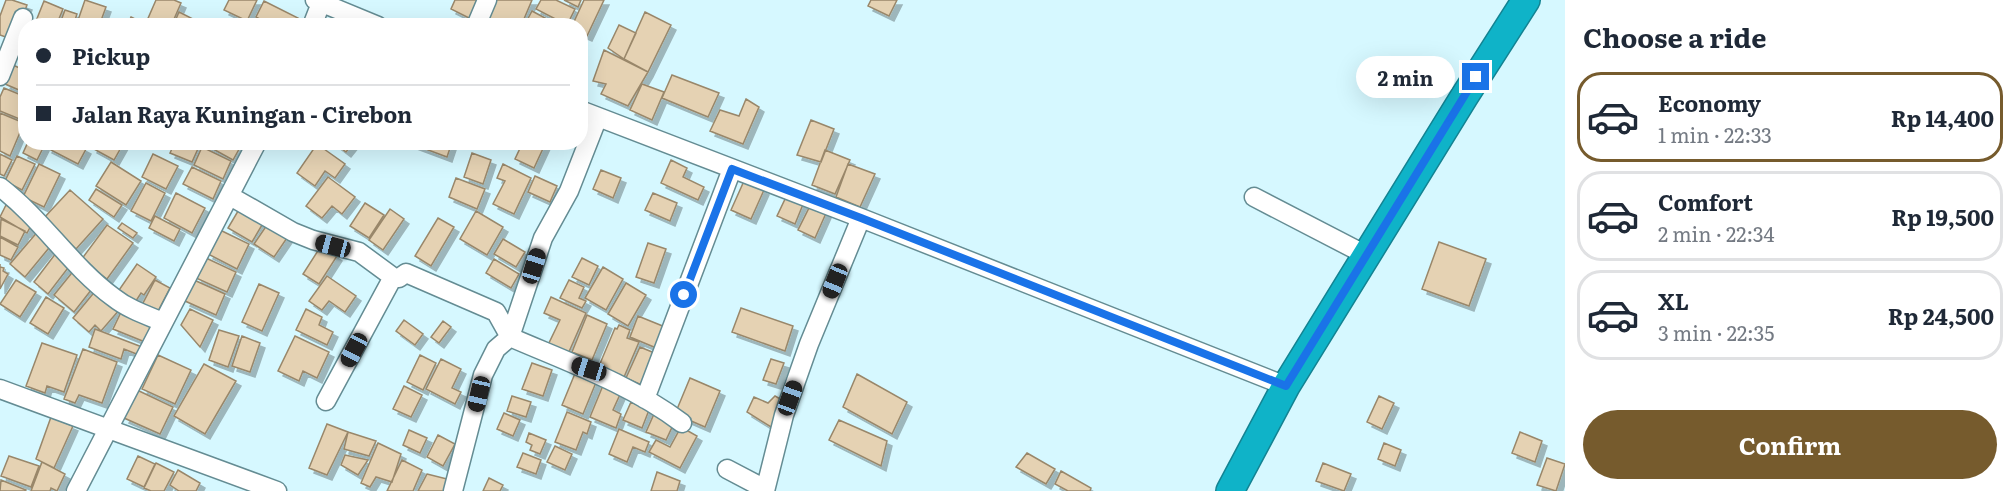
<!DOCTYPE html>
<meta charset="utf-8">
<style>
body{margin:0;font-family:Literata,serif;background:#f2f2f3;color:#1f2937;height:100vh;display:flex;flex-direction:column;font-size:22px;white-space:nowrap}
*{box-sizing:border-box;margin:0}
p{font-size:20px;color:#747a83}
.icon{flex:none;width:33px;height:33px;fill:none;stroke:currentColor;stroke-width:2;stroke-linecap:round;stroke-linejoin:round}
.map{position:relative;flex:1;overflow:hidden}
.panel{display:flex;flex-direction:column;background:#fff;width:450px}
.panel>*{flex:none}
.hud{position:absolute;left:18px;top:18px;width:570px;height:132px;border-radius:24px;box-shadow:0 6px 24px #0002;display:grid;align-content:center;height:132px;padding:0 18px;background:#fff}
.end{position:absolute;width:27px;height:27px;margin:-14px;border:8px solid #1a73e8;background:#fff;box-shadow:0 0 0 3px #fff}
.from{border-radius:50%}
.bubble{position:absolute;height:42px;border-radius:21px;background:#fff;box-shadow:0 6px 24px #0002;font-size:20px;font-weight:700;line-height:42px;text-align:center}
.car{position:absolute;width:18px;height:36px;margin:-18px -9px;border-radius:8px;box-shadow:0 0 4px 2px #0007;background:linear-gradient(#222 24%,#8ab4d8 0 40%,#222 0 76%,#8ab4d8 0 86%,#222 0)}
.hud b{display:flex;align-items:center;gap:21px;height:57px;font-size:22px}
.hud b+b{border-top:2px solid #e0e1e3}
.hud i{width:15px;height:15px;background:#1f2937}
ul{padding:0;list-style:none}
li{display:flex;align-items:center;gap:18px;height:90px;margin:0 12px 9px;padding:0 6px;border:3px solid #e0e1e3;border-radius:24px}
li div{flex:1}
li b{display:block;font-size:22px}
li em{font-style:normal;font-weight:700}
li.selected{border-color:#765b2d}
li>.icon{width:54px;height:54px;stroke-width:1.5}
h2{padding:0 18px;font-size:27px;line-height:72px}
.primary-button{display:flex;gap:12px;margin-top:auto;padding:12px 18px}
.primary-button a{flex:1;height:69px;border-radius:36px;background:#765b2d;color:#fff;font-size:24px;font-weight:700;line-height:69px;text-align:center}
main{display:flex;flex:1;min-height:0}
.map>svg:first-child{display:block}
.building{fill:#e5d2b3;stroke:#99876a;stroke-width:1.5;filter:url(#shadow)}
.lines{fill:none;stroke-linecap:round;stroke-linejoin:round}
.minor-casing{stroke:#648c93;stroke-width:21}
.highway-casing{stroke:#138392;stroke-width:30}
.minor{stroke:#fff;stroke-width:18}
.highway{stroke:#0fb3c8;stroke-width:27}
.route{stroke:#1a73e8;stroke-width:8}
</style>
<main>
<div class="map">
<svg width="1565" height="491" viewBox="0 0 1565 491">
<defs>
<filter id="shadow"><feDropShadow dx="5" dy="5" stdDeviation="0" flood-color="#0004"/></filter>
</defs>
<rect width="100%" height="100%" fill="#d6f8ff"/>
<path class="building" d="M6,0H12L27,5L14,40L0,35V16Z
M85,0L106,7L99,26H76Z
M156,0H174L181,3L171,26H152L146,23Z
M229,0H257L247,21L224,10Z
M455,0H481L471,19L451,9Z
M496,0H532L521,26H485Z
M541,0H556L575,9L567,25L536,9Z
M564,0H581L578,7Z
M584,0H604L587,36L580,33V26H572Z
M871,0H897L889,16L868,6Z
M44,1L63,9L56,26H34Z
M264,1L298,18L294,26H272L256,17Z
M65,10L77,14L73,26H59Z
M532,11L560,26H524Z
M179,12L195,20L192,26H173Z
M645,12L671,25L648,72L624,59Z
M131,17L149,26H127Z
M324,18L339,26H321Z
M619,25L636,33L624,59L608,48Z
M604,50L648,72L628,106L601,94L606,84L593,81Z
M13,65L26,71V93L5,84Z
M672,75L719,93L708,117L662,98Z
M642,84L664,92L652,120L630,110Z
M4,88L26,97V111L22,120L0,111V97Z
M746,99L759,107L743,144L710,131L720,110L739,116Z
M0,113L24,123L10,156L0,151Z
M811,120L834,129L821,162L797,155Z
M28,142H46L37,160L23,153Z
M50,142H73L86,149L78,164L47,148Z
M95,142H119L123,144L114,160L92,148Z
M175,142H201L192,162L170,153Z
M204,142H243L233,160L204,144Z
M333,142H354L346,152Z
M412,142H452L447,157L412,144Z
M523,142H546L534,168L515,159Z
M317,144L345,164L335,178L325,171L315,186L297,173Z
M202,147L231,161L223,179L194,165Z
M825,150L850,160L835,194L812,185Z
M472,153L491,160L483,184L464,177Z
M0,154L12,160L4,176L0,174Z
M153,154L178,166L166,189L142,177Z
M17,156L35,164L22,190L5,181Z
M671,160L687,168L683,177L704,187L698,200L661,183Z
M111,162L141,181L126,205L96,186Z
M39,164L60,174L44,207L23,197Z
M503,164L531,178L514,214L493,204L505,181L497,178Z
M848,164L875,174L860,207L836,197Z
M192,167L221,181L213,199L183,184Z
M601,170L621,178L613,198L593,189Z
M535,176L557,186L550,202L528,192Z
M328,177L355,197L342,214L332,206L322,218L306,206Z
M456,178L485,189L477,209L449,197Z
M744,181L764,190L751,219L731,210Z
M146,183L165,193L151,221L131,211Z
M96,189L122,205L114,217L89,200Z
M70,190L103,219L76,249L43,219Z
M176,193L205,208L192,233L164,218Z
M653,193L677,203L670,221L645,210Z
M787,195L804,202L795,224L777,216Z
M365,203L384,215L369,238L350,226Z
M811,204L827,211L815,238L798,230Z
M6,205L34,220L27,233L0,217Z
M241,206L265,220L252,242L228,228Z
M390,209L404,219L383,250L369,240Z
M476,211L503,227L487,255L460,239Z
M155,216L180,229L174,241L149,228Z
M438,218L454,227L431,266L415,256Z
M1,219L25,231L18,245L0,236Z
M269,222L289,235L274,257L254,244Z
M122,223L137,233L133,238L118,228Z
M107,225L133,243L107,279L81,260Z
M39,230L53,243L25,277L10,264Z
M220,230L249,244L237,269L208,254Z
M0,237L18,247L11,260L0,255Z
M503,239L525,252L516,267L494,254Z
M1439,242L1486,259L1469,306L1422,289Z
M648,243L666,249L654,283L636,277Z
M321,246L337,256L319,284L303,274Z
M56,253L71,264L48,294L34,282Z
M206,258L236,272L227,292L196,278Z
M582,258L598,266L589,285L572,277Z
M494,259L519,274L511,288L486,273Z
M0,264V267L4,268L3,271L8,274L0,289Z
M137,264L156,277L144,295L141,293L134,304L117,293Z
M603,267L623,279L606,310L585,298Z
M75,269L95,285L74,312L54,295Z
M327,276L356,296L345,312L329,301L322,310L309,301Z
M16,280L36,292L20,317L0,304Z
M155,280L170,288L156,315L141,307Z
M194,280L225,294L216,315L185,301Z
M569,280L584,287L579,298L586,301L582,308L560,298Z
M626,283L646,295L628,326L608,314Z
M259,284L279,293L262,331L242,322Z
M97,289L120,309L101,331L95,325L89,332L73,318Z
M46,297L64,308L48,334L30,323Z
M551,297L586,313L568,354L548,345L560,320L544,313Z
M123,308L154,321L145,342L113,329Z
M741,308L793,326L785,351L732,332Z
M190,309L213,320L200,347L181,325Z
M306,309L322,317L319,325L333,332L327,345L296,330Z
M587,315L607,324L592,360L572,352Z
M638,316L670,329L661,350L630,337Z
M404,320L423,334L415,345L396,331Z
M443,321L451,327L439,343L431,337Z
M619,325L630,330L627,338L639,342L624,377L599,366L615,328L617,329Z
M95,329L142,347L139,355L124,349L121,359L89,347Z
M219,330L239,336L228,367L209,360Z
M242,336L260,343L250,372L232,366Z
M295,336L329,352L317,378L303,371L299,381L278,371Z
M42,343L77,355L64,392L47,386L45,393L26,386Z
M640,347L657,354L644,386L626,378Z
M83,349L117,362L102,403L79,395L75,403L64,399Z
M158,355L191,370L175,404L142,389Z
M420,355L436,363L423,390L407,382Z
M441,359L461,369L452,388L461,392L455,404L426,389Z
M771,359L784,363L776,384L763,380Z
M532,363L552,370L543,396L522,389Z
M204,364L236,381L205,434L174,416Z
M576,371L597,380L583,414L562,405Z
M857,374L907,402L892,434L843,407Z
M690,378L720,391L705,427L675,414Z
M604,383L622,390L613,410L621,414L616,428L590,417Z
M404,386L422,395L411,417L393,409Z
M137,390L173,407L160,434L124,418Z
M512,396L531,402L526,417L507,411Z
M775,396L784,401L771,427L747,412L754,397L768,403Z
M1379,396L1394,403L1382,429L1367,422Z
M631,402L649,410L642,428L623,420Z
M567,412L591,422L587,434L583,432L576,450L555,442Z
M504,413L520,420L513,436L497,429Z
M654,414L674,423L666,440L646,432Z
M51,417L73,426L54,468L36,459Z
M839,420L887,441L881,466L829,440Z
M327,424L348,432L327,475L309,468Z
M681,427L697,436L680,468L649,452L656,440L670,447Z
M619,429L649,442L645,452L633,447L627,462L609,454Z
M409,430L427,438L420,453L403,445Z
M348,432L376,441L369,456L344,449Z
M1520,432L1542,441L1535,462L1512,453Z
M529,433L546,440L540,454L530,450L532,445L526,442Z
M438,435L455,444L443,466L427,457Z
M378,443L401,454L392,482L376,477L370,487L361,483Z
M1384,443L1401,450L1395,466L1378,459Z
M555,446L572,454L565,470L547,462Z
M523,453L541,460L536,474L517,467Z
M1027,453L1055,469L1046,484L1016,467Z
M345,455L368,460L358,475L341,465Z
M9,456L39,466L31,487L1,476Z
M138,456L155,464L144,487L127,479Z
M1547,458L1565,464L1556,491L1537,485Z
M402,460L422,470L413,491H387Z
M42,462L65,474L57,491L51,488L50,491H31Z
M156,463L174,472L164,491H151L144,488Z
M1323,463L1351,474L1344,491L1316,481Z
M178,470L200,483L196,491H179L170,485Z
M1061,471L1091,488L1090,491H1068L1055,484Z
M657,472L680,481L677,491H651Z
M427,474L451,480L446,491H418Z
M489,478L503,485L500,491H483Z
M1,480L26,490L25,491H0Z"/>
<g class="lines">
<g class="minor-casing">
<path id="minor" d="M315,0L378,26
M312,26L321,3
M476,26L487,0
M0,76L23,18
M580,110L861,218L1286,386
M0,187C42,219 71,266 113,297C128,309 146,315 163,322
M230,196L293,232L313,240L359,252L393,277L399,278L406,273L496,312L510,337L543,238L569,191L598,117
M1254,197L1366,255
M0,389L277,491
M645,399L732,169
M326,401L393,277
M727,469L765,489
M76,491L257,142
M453,491L483,375L496,349L510,337C570,363 630,384 682,423
M765,491L784,415L809,344L861,218"/>
</g>
<g class="highway-casing">
<path id="highway" d="M1230,491L1286,386L1464,97L1526,0"/>
</g>
<use href="#minor" class="minor"/>
<use href="#highway" class="highway"/>
</g>
<g class="lines">
<path class="route" d="M684,295L732,169L861,218L1286,386L1476,77"/>
</g>
</svg>
<i class="end from" style="left:684px;top:295px"></i>
<i class="end" style="left:1476px;top:77px"></i>
<div class="bubble" style="left:1356px;top:56px;width:99px">2 min</div>
<i class="car" style="left:333px;top:246px;rotate:285deg"></i>
<i class="car" style="left:534px;top:266px;rotate:17deg"></i>
<i class="car" style="left:835px;top:281px;rotate:202deg"></i>
<i class="car" style="left:354px;top:350px;rotate:208deg"></i>
<i class="car" style="left:589px;top:369px;rotate:287deg"></i>
<i class="car" style="left:479px;top:394px;rotate:193deg"></i>
<i class="car" style="left:790px;top:398px;rotate:20deg"></i>
<div class="hud">
<b><i class="from"></i>Pickup</b>
<b><i></i>Jalan Raya Kuningan - Cirebon</b>
</div>
</div>
<section class="panel">
<h2>Choose a ride</h2>
<ul>
<li class="selected"><svg class="icon" aria-label="car" viewBox="0 0 24 24"><path d="M5 17H2v-5l4-1 3-4h7l3 4 3 1v5h-3M9 17h6M6 11h13"/><circle cx="7" cy="17" r="2"/><circle cx="17" cy="17" r="2"/></svg><div><b>Economy</b><p>1 min · 22:33</p></div><em>Rp 14,400</em></li>
<li><svg class="icon" aria-label="car" viewBox="0 0 24 24"><path d="M5 17H2v-5l4-1 3-4h7l3 4 3 1v5h-3M9 17h6M6 11h13"/><circle cx="7" cy="17" r="2"/><circle cx="17" cy="17" r="2"/></svg><div><b>Comfort</b><p>2 min · 22:34</p></div><em>Rp 19,500</em></li>
<li><svg class="icon" aria-label="car" viewBox="0 0 24 24"><path d="M5 17H2v-5l4-1 3-4h7l3 4 3 1v5h-3M9 17h6M6 11h13"/><circle cx="7" cy="17" r="2"/><circle cx="17" cy="17" r="2"/></svg><div><b>XL</b><p>3 min · 22:35</p></div><em>Rp 24,500</em></li>
</ul>
<div class="primary-button"><a>Confirm</a></div>
</section>
</main>
